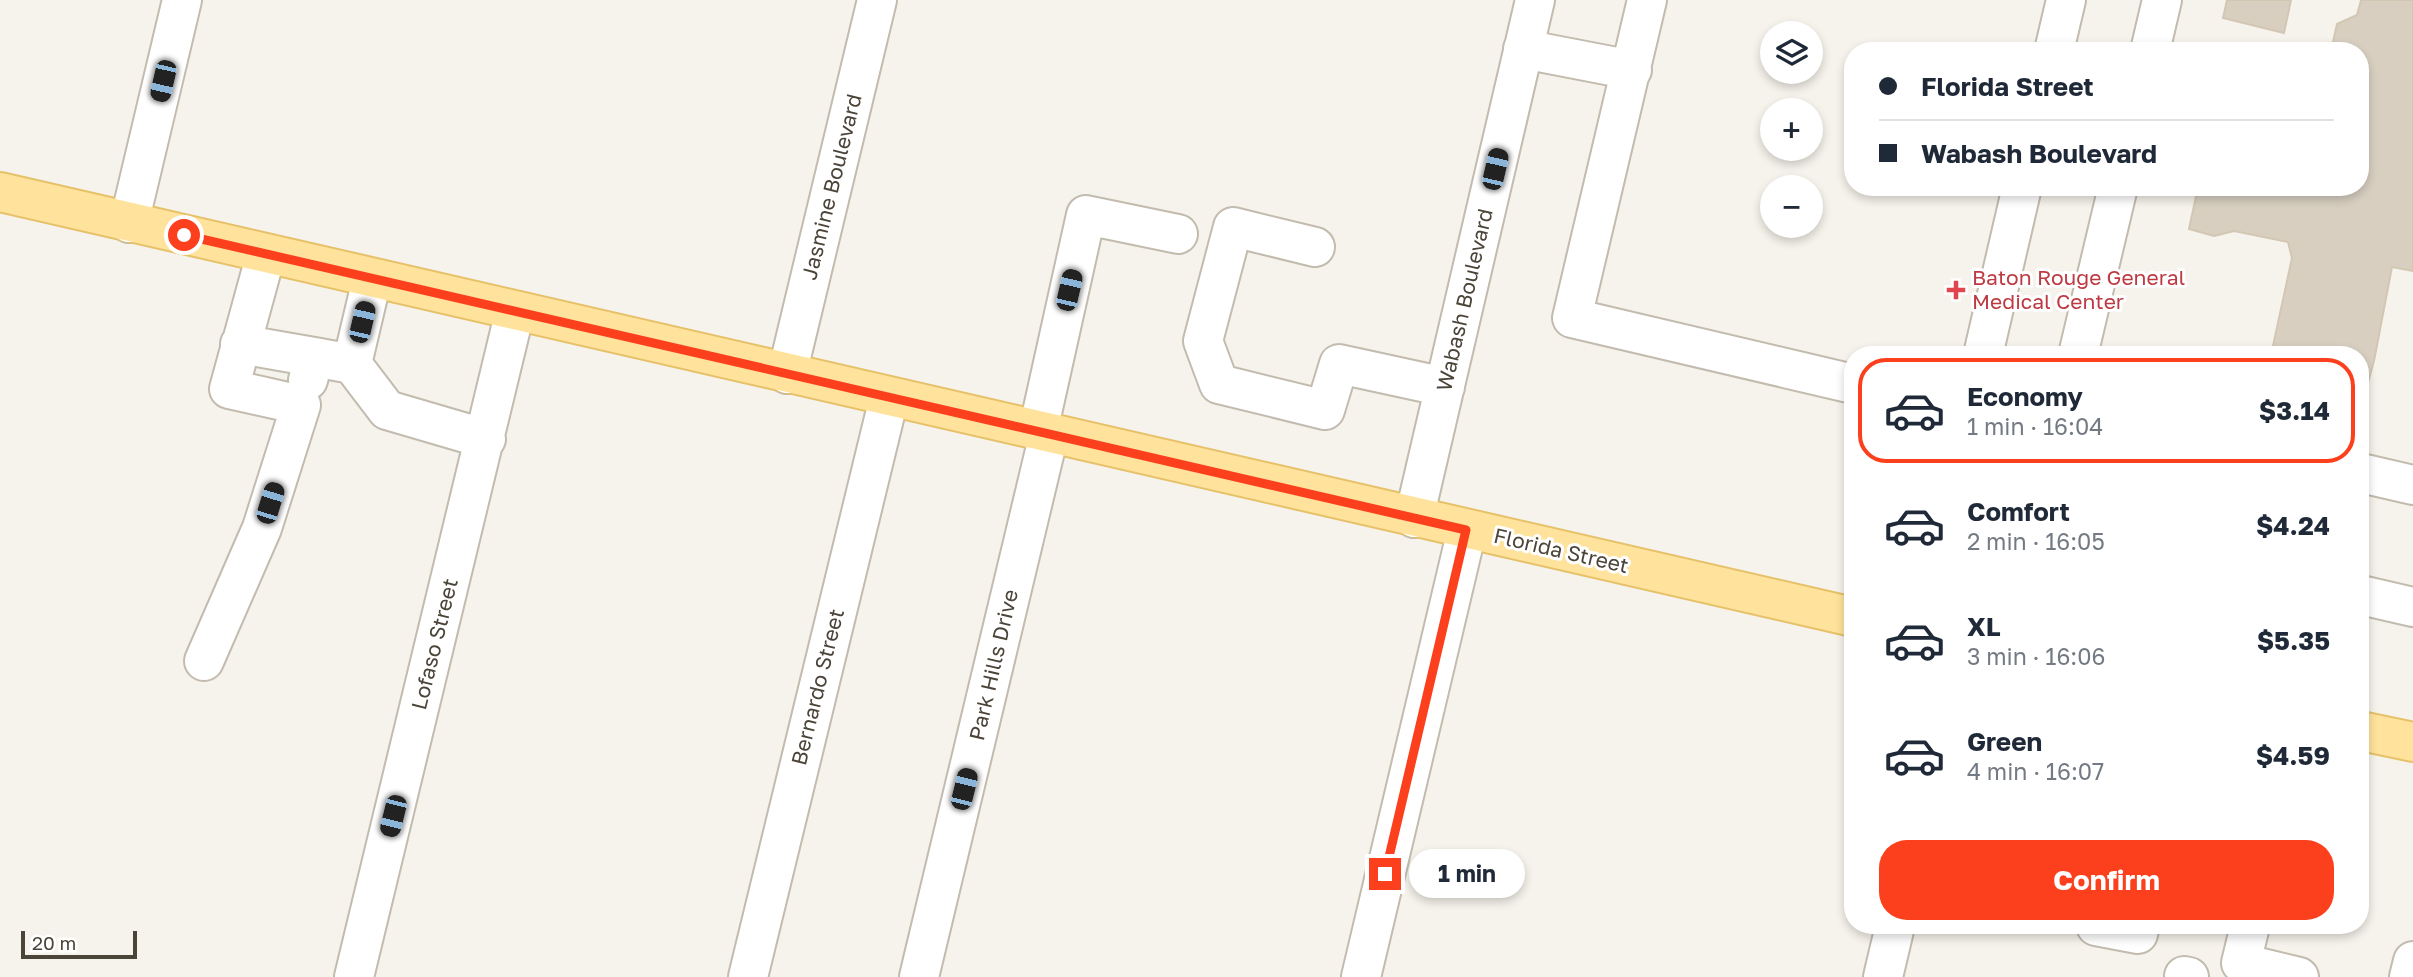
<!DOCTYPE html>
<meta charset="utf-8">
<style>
body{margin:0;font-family:"Golos Text",sans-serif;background:#f2f2f3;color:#1f2937;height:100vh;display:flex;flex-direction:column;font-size:26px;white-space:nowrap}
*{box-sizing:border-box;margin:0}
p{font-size:23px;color:#747a83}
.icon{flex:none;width:38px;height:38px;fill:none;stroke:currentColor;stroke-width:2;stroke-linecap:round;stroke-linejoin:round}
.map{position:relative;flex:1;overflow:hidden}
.panel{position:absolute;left:1844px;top:346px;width:525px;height:588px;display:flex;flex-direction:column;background:#fff;border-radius:28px;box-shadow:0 4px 10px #0003}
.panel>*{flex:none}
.guide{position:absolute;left:1844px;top:42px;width:525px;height:154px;border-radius:28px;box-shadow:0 4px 10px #0003;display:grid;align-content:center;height:154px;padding:0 35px;background:#fff}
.fabs{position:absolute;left:1760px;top:21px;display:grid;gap:14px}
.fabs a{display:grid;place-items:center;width:63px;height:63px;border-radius:50%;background:#fff;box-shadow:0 4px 10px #0003;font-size:35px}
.scale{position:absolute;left:21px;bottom:18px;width:116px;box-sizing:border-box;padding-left:7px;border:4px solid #4b4439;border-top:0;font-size:19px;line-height:24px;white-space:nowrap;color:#4b4439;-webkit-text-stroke:5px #fff;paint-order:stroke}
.end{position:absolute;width:32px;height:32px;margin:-16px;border:9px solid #fc3f1d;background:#fff;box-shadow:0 0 0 4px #fff}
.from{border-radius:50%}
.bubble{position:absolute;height:49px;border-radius:24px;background:#fff;box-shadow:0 4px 10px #0003;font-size:23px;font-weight:700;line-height:49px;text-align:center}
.car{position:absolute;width:21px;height:42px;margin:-21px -10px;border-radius:9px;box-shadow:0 0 5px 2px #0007;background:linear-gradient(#222 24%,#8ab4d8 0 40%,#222 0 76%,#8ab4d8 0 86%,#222 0)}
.guide b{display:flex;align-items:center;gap:24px;height:66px;font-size:26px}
.guide b+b{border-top:2px solid #e0e1e3}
.guide i{width:18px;height:18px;background:#1f2937}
ul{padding:12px 0 0;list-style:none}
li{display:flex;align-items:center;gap:21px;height:105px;margin:0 14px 10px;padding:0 21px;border:4px solid transparent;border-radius:28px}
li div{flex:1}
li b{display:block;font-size:26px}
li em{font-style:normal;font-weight:700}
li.on{border-color:#fc3f1d}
li>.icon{width:63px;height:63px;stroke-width:1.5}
.cta{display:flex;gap:14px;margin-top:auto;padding:14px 35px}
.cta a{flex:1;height:80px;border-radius:28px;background:#fc3f1d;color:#fff;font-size:28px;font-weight:700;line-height:80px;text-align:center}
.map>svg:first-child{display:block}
.building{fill:#d8cfc1;stroke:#d3c7b4;stroke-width:2}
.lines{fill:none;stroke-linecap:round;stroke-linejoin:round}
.minor-casing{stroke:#c2bbae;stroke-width:42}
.major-casing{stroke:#e6c16a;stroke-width:42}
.minor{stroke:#fff;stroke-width:38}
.major{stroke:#ffe39c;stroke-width:38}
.route{stroke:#fc3f1d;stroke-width:9}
.health-dot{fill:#e0444e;stroke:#fff;stroke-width:2.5}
.labels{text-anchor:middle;stroke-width:6;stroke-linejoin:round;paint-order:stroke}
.street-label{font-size:21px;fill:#4b4439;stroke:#fff}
.health-label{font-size:21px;fill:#be3a42;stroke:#fff;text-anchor:start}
</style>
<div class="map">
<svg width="2413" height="977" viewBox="0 0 2413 977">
<rect width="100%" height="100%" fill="#f6f3ec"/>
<path class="building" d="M2227,0H2291L2284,33L2223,18Z
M2361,0H2413V271L2392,267L2374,361L2361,408V355H2271L2292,258L2288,242L2234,231L2214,236L2189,229L2198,187H2361V51H2331L2337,24L2357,15Z"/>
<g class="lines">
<g class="minor-casing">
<path id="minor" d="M1647,0L1572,318L1853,384
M1523,49L1632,70
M2054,51L2066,0
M2150,51L2162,0
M129,223L182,0
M1315,247L1233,227L1203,341L1219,384L1325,410L1339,364L1445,387
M240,344L314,357L308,380
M1983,355L2022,187
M2078,355L2118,187
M314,357L352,364L372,279
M352,364L387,410L486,439
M787,374L877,0
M1038,431L1086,215L1178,234
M2361,473L2413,485
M1414,518L1535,0
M2361,595L2413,607
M204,661L262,528L301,405L229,389L266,254
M2096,926L2138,934L2140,926
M2250,926L2241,963L2299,977
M2184,976L2189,977
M354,977L515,311
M748,977L889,398
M919,977L1049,434
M1361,977L1467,530
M1883,977L1895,926
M2409,977L2413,961"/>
</g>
<g class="major-casing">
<path id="major" d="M0,192L1853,617
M2361,731L2413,742"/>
</g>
<use href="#minor" class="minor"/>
<use href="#major" class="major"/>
</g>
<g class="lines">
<path class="route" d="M184,235L1466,530L1385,874"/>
</g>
<path class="health-dot" d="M1952.5 279.5h7v7h7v7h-7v7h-7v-7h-7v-7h7z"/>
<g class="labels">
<g class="street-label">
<text transform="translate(832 187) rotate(-76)" y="7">Jasmine Boulevard</text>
<text transform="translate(1465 300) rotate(-77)" y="7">Wabash Boulevard</text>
<text transform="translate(1561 551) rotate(13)" y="7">Florida Street</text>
<text transform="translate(435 644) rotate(-76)" y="7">Lofaso Street</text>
<text transform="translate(994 665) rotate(-77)" y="7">Park Hills Drive</text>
<text transform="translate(818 687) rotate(-76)" y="7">Bernardo Street</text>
</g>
<g class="health-label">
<text x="1972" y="285">Baton Rouge General<tspan x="1972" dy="24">Medical Center</tspan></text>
</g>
</g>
</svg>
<div class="fabs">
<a><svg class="icon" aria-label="layers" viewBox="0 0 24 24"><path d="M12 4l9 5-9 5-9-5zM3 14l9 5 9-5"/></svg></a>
<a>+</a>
<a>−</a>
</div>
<div class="scale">20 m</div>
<i class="end from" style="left:184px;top:235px"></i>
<i class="end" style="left:1385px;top:874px"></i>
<div class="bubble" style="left:1409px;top:849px;width:116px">1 min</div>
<i class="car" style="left:163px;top:81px;rotate:193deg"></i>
<i class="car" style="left:1495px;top:169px;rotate:13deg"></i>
<i class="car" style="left:1069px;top:290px;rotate:13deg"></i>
<i class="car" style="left:362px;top:322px;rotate:13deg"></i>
<i class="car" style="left:270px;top:503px;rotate:17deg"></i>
<i class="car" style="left:964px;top:789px;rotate:14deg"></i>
<i class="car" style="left:393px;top:816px;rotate:194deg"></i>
<div class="guide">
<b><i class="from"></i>Florida Street</b>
<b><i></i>Wabash Boulevard</b>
</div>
<section class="panel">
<ul>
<li class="on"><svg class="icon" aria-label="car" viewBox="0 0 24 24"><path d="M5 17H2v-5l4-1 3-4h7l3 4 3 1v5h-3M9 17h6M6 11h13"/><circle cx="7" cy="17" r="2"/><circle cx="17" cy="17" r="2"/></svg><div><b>Economy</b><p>1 min · 16:04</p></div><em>$3.14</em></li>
<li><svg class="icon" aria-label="car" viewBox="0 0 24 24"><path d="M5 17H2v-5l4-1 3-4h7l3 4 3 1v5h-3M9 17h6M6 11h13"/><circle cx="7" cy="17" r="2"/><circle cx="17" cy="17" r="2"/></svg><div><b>Comfort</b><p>2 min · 16:05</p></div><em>$4.24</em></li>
<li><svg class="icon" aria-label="car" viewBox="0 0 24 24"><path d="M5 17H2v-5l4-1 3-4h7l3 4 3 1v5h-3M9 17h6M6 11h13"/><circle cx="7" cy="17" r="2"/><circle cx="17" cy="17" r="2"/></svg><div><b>XL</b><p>3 min · 16:06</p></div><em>$5.35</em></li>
<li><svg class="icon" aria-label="car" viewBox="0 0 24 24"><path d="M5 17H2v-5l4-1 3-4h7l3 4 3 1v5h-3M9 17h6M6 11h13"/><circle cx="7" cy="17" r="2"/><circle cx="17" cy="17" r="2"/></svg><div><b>Green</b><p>4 min · 16:07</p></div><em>$4.59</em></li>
</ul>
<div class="cta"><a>Confirm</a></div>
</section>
</div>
